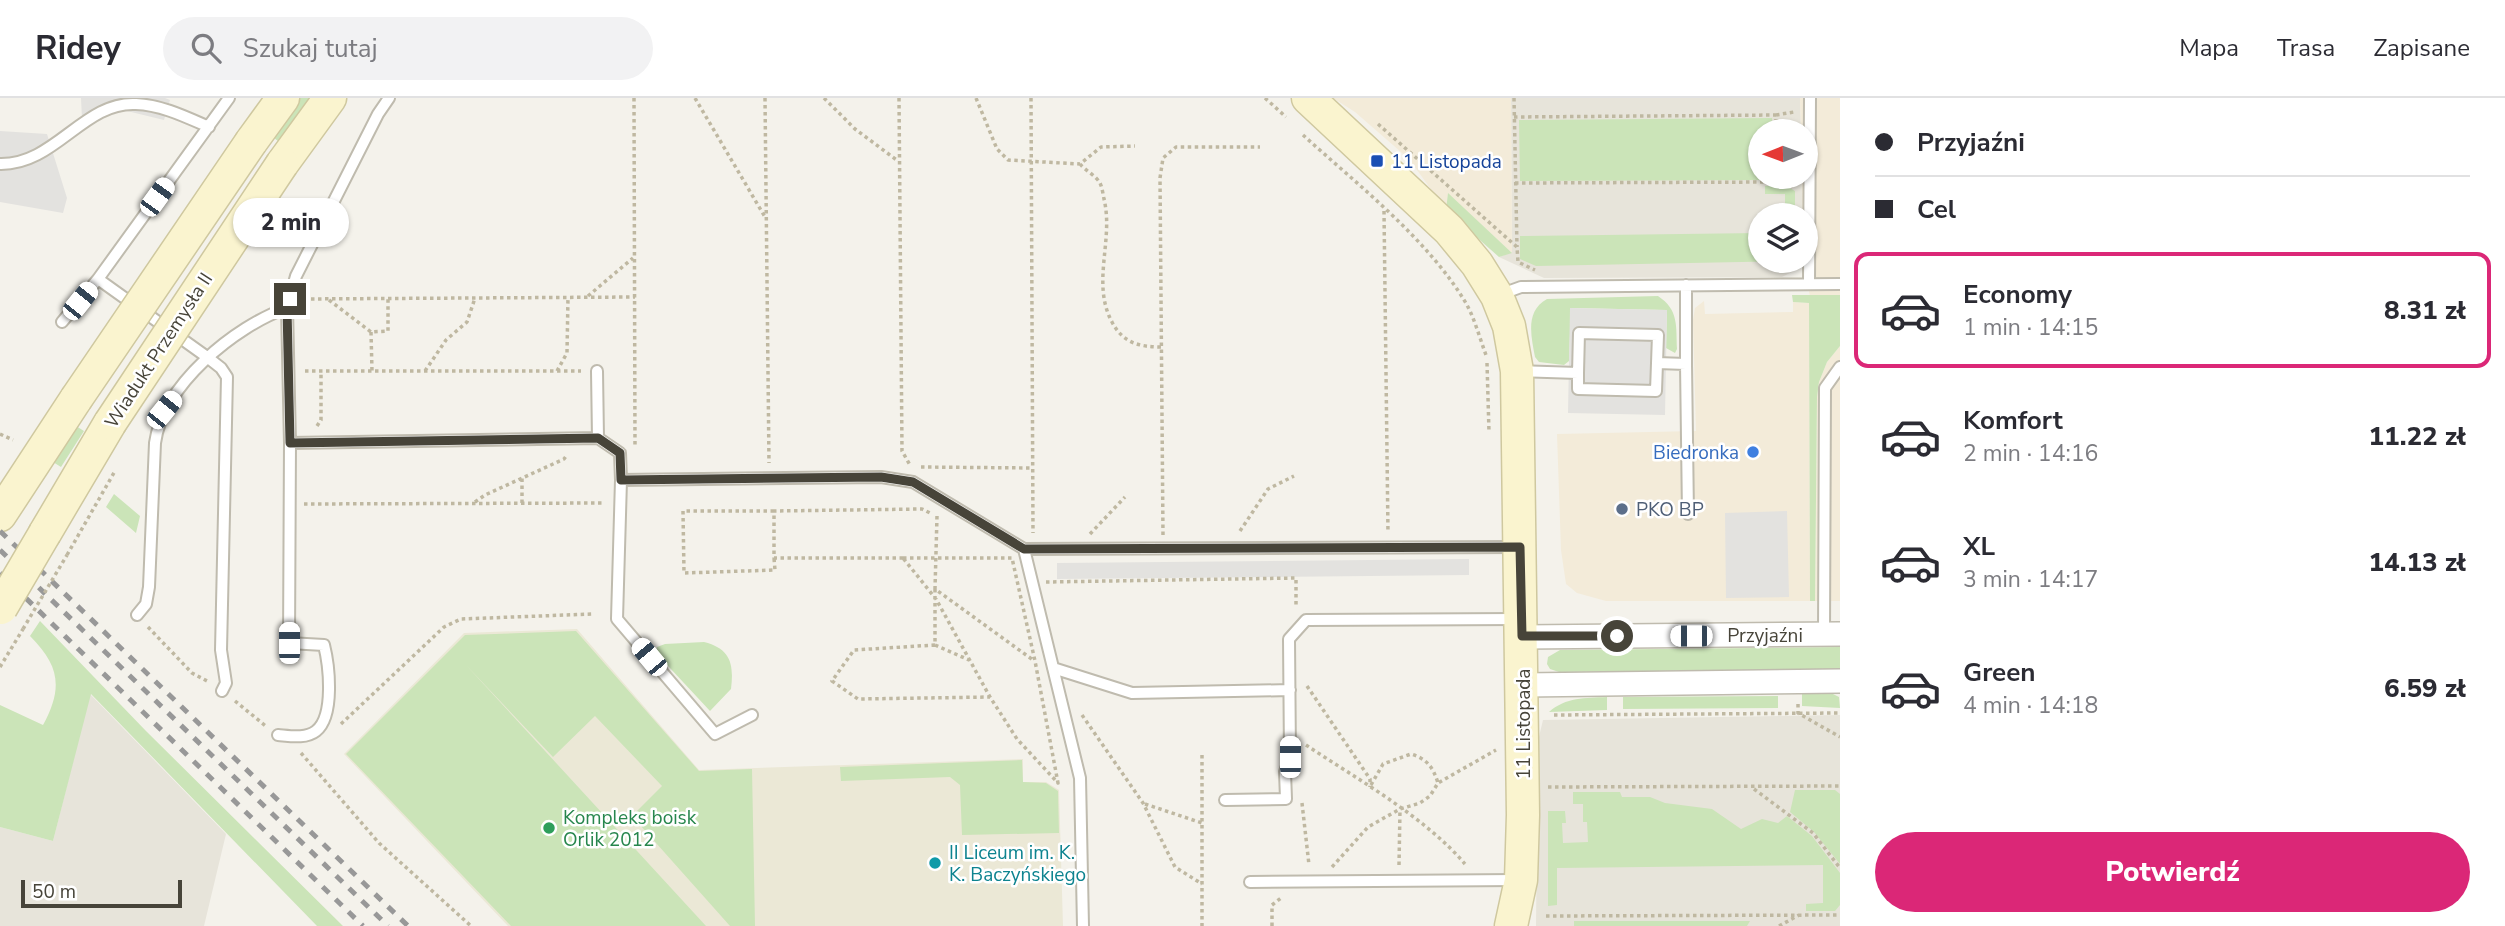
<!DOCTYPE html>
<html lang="pl">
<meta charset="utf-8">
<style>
body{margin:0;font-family:"Nunito Sans",sans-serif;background:#f2f2f3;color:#2b2b33;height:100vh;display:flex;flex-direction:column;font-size:26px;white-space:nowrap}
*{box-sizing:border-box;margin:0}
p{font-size:23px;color:#7c7c81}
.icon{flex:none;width:38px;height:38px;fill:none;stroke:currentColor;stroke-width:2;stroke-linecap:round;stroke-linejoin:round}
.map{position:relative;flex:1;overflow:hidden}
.details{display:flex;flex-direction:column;background:#fff;width:665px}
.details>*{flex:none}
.top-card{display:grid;align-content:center;height:154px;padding:0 35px;background:#fff}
.needle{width:46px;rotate:269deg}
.tools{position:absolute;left:1748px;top:21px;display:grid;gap:14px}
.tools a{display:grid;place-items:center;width:70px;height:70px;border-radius:50%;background:#fff;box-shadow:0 2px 5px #0004;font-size:35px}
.scale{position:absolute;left:21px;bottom:18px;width:161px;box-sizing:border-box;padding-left:7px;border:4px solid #474439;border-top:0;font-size:19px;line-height:24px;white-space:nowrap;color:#474439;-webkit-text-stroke:5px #fff;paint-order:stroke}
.end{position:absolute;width:32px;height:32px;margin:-16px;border:9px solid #474439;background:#fff;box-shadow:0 0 0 4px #fff}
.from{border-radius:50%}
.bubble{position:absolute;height:49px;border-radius:24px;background:#fff;box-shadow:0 2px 5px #0004;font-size:23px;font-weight:800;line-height:49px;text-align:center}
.car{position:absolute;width:21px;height:42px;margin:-21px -10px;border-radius:9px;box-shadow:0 0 5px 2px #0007;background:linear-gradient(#fff 24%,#345 0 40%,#fff 0 76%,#345 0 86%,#fff 0)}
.top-card b{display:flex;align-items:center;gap:24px;height:66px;font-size:26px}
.top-card b+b{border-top:2px solid #e1e1e2}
.top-card i{width:18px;height:18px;background:#2b2b33}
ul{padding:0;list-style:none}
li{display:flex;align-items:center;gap:21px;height:116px;margin:0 14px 10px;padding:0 21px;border:4px solid transparent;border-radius:14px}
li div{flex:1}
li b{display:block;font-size:26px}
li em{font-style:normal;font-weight:800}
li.on{border-color:#db2777}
li>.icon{width:63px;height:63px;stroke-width:1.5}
.action{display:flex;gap:14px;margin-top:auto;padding:14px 35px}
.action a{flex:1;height:80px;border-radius:42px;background:#db2777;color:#fff;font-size:28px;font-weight:800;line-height:80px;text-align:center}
header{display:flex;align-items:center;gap:42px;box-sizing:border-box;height:98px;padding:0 35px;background:#fff;border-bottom:2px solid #e1e1e2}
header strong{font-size:33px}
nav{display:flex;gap:38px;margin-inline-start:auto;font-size:24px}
.search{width:490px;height:63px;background:#f2f2f3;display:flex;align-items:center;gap:18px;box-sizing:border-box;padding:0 24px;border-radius:38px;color:#7c7c81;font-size:26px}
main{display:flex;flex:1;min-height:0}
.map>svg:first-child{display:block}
.residential{fill:#e7e4da}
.commercial{fill:#f3ebd9}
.education{fill:#ebe8d6}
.green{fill:#cbe4b8}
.parking{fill:#e3e2df}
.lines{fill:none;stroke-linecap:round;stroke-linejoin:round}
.lane-casing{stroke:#bfbbae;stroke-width:14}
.street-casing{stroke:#bfbbae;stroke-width:26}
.secondary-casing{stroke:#cfc89f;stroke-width:35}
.path{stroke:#bfb8a1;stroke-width:3.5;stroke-dasharray:3.5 3.5;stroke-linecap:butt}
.lane{stroke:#fff;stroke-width:10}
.street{stroke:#fff;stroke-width:23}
.secondary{stroke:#faf4cf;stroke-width:32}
.rail{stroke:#989898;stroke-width:5;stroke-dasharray:9 9;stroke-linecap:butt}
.secondary-bridge-casing{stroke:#cfc89f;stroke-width:35;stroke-linecap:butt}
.path-bridge{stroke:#bfb8a1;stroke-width:3.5;stroke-dasharray:3.5 3.5;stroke-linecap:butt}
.secondary-bridge{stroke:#faf4cf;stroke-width:32}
.route{stroke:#474439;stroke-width:9}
.transit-dot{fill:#1a4fb4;stroke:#fff;stroke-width:2.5}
.shop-dot{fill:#3f7fe0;stroke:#fff;stroke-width:2.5}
.service-dot{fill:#5c6f8a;stroke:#fff;stroke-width:2.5}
.leisure-dot{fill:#2e9e5b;stroke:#fff;stroke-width:2.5}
.culture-dot{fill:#0f9aa8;stroke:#fff;stroke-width:2.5}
.labels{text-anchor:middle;stroke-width:5;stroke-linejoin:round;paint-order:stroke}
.transit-label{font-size:19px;fill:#164399;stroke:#fff;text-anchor:start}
.street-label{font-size:19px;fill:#474439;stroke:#fff}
.shop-label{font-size:19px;fill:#366cbe;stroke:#fff;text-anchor:end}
.service-label{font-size:19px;fill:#4e5e75;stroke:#fff;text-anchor:start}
.leisure-label{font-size:19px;fill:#27864d;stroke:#fff;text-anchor:start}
.culture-label{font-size:19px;fill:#0d838f;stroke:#fff;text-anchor:start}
</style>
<header>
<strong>Ridey</strong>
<div class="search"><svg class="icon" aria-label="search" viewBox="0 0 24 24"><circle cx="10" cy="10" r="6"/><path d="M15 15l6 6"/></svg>Szukaj tutaj</div>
<nav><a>Mapa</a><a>Trasa</a><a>Zapisane</a></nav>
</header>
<main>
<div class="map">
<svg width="1840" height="828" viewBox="0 0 1840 828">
<rect width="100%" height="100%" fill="#f4f2eb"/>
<path class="residential" d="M1511,0H1800L1801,33H1760V79H1802V117H1760V163H1802V165L1792,174L1782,179L1544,180L1499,159L1512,154Z
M90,596L226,736L204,828H0V729L53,743Z
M1840,617V828H1536L1538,643L1543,622Z"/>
<path class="commercial" d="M1333,0H1511L1512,155L1448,96L1446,112L1409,61L1355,14Z
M1800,0H1840V197L1810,198L1802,165L1806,163V117H1802V79H1806V33H1801Z
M1704,203L1705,216L1793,214V204L1809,205L1810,503H1606L1577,495L1566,486L1561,452L1557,336L1696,333L1693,222L1695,210Z
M1840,248V503H1815L1817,299L1819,284L1827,264Z"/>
<path class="education" d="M577,531L699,672L1023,661V684H1046L1059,692L1063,828H508L344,656L464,535Z"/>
<path class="green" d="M298,0H315L282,46L270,37Z
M1772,20V33H1760V79H1773V82L1520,83L1519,22Z
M1765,88H1786L1795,93V117H1785V96H1765Z
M1448,95L1512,155L1499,159L1446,112Z
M1760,135V163H1790L1536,168L1520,161V138Z
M1792,197H1840V248L1827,264L1819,284L1817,299L1815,503H1810L1809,205L1793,204Z
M1658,198C1679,212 1676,228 1677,251L1675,255L1666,250L1667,212L1571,210L1569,263L1564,267L1539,264L1535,259C1531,238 1525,213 1547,201Z
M76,328L84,333L61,369L53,364Z
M114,396L140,418L136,435L106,409Z
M40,523L146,633L343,828H317L91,596L53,743L0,729V607L43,627C63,590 60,568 30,538Z
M576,533L699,673L752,671L755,828H730L632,718L662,688L595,618L553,659L466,567L706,828H511L346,656L465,537Z
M704,544C731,551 734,566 731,591L710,613L656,555L657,549L665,546Z
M1840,549V571L1559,574L1550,571L1547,566L1548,559L1560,552Z
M1802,594H1829L1839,599L1840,610L1802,608Z
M1778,598V610L1623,611V599Z
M1607,599V612L1549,614C1566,599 1585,600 1607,599Z
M1022,662L1023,684L1046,685L1058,693L1059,735L962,737L960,687L950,679L841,683L840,669Z
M1795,692H1835L1840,696V766L1814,734L1790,714Z
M1573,694H1620L1622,699H1650L1665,705L1712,711L1741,731L1762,721L1778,725L1787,718L1812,738L1840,775V807L1835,813H1806V806L1823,805V767L1557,770V807L1548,808V713H1565L1566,725H1562L1563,745L1588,744L1587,724H1583V706H1573Z
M1574,823H1750L1747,828H1574Z"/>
<path class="parking" d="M81,0H165L170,2L164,22L127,13L82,21Z
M0,33L47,36L67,100L63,115L0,104Z
M1570,210L1667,212L1665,317L1568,315Z
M1787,413L1789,499L1726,500L1725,415Z
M1469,461V477L1057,481V465Z"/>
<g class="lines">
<g class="lane-casing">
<path id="lane" d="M0,66C55,67 84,3 136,6C162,7 186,19 209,29
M98,181L207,259L221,270L227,279L221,552L226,585L222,593
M1809,186L1810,0
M1499,197L1521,189L1840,186
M62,224L98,181L229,0
M1657,265L1686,266V187
M1686,266L1688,416
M597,273L598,340
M1520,273L1578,275V291L1656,293L1658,237L1579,235L1578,275
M290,345L598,340L620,355L621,382L881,379L913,384L1024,451L1516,449
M621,382L617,521L715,636L752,617
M1024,451L1080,680L1083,828
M137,517L146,506L149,489L155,345C163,287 235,228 287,210L296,178L378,16L389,0
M1824,537L1825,290L1840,269
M1053,570L1132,595L1290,592
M278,637C290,638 306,641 316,633C335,618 329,567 324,547L289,545L290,345L287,210
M1225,702L1286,701L1285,674L1290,659L1289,541L1306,522L1519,521
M1250,784L1518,782"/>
</g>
<g class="street-casing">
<path id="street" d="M1522,539L1840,536
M1523,587L1840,583"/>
</g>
<g class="secondary-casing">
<path id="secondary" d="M1308,0L1449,132L1477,166L1497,198L1509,228L1517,273L1523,717L1521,782L1511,828
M251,44L283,0
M282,66L330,0
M0,417L76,301
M45,435L110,325"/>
</g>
<path class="path" d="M634,0L635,348
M695,0L765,119
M765,0L769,365
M824,0L855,31L898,63
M899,0L902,353L910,367
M976,0L997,51L1008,62L1080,66L1101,49L1135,48
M1031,0L1033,435
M1265,0L1286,19
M1514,0L1517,149
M1776,17L1794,14
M1514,19L1776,17V33
M1378,26L1517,149L1518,164L1535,172
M1303,37C1358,87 1430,143 1467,207C1475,222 1480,241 1486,257
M1080,66C1085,72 1096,78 1100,85C1102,89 1103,96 1104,101C1114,142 1091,185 1112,224C1123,245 1139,249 1162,249
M1777,84L1788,85L1794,90
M1515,85L1777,84V79
M1384,113L1388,435
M588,198L633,160
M304,201L635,199
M329,202L371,234L388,233V201
M371,234L372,273
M1487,265L1489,334
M305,273H581
M425,273L446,242L467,224L475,200
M557,273L567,255L568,199
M317,328L321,322V274
M0,336L13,342
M921,369L1033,370
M475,404L485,397L564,361L567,357
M522,405V380
M304,406L604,405
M774,413H683L684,475L775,472L774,460
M937,418L935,491L1033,562
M1240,433L1268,391L1294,378
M1090,436L1125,399
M1163,437L1160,80L1163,60L1176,49H1260
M67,457L115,373
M903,460H1012L1035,563L1058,685L1017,641L990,599L936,501Z
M903,460H774V413L922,411L932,416
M1046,484L1296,480V510
M935,491V547L969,562
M148,529L192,575L209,584
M935,547L854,552L832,583L858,601L990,599
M0,569L23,531
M1307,588L1370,681V689
M235,603L267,629
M1798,606V615L1840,639
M1082,617L1143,705L1175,769L1202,786
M1554,617L1840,615
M341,626L444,529L461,521L592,516
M1306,647C1357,681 1425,719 1465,766
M301,655L379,745L471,828
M1202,657V828
M1371,687L1383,666L1411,656C1427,661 1433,669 1438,685
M1548,689L1840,688
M1754,691L1813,735L1840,770
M1302,705L1309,767
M1145,706L1202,725
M1399,767L1400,711
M1332,769L1368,729L1400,711L1420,705L1430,698L1438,685L1496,652
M1546,818L1840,817
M1272,828V807L1281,800
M1779,828L1799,817"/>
<use href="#lane" class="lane"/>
<use href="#street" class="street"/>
<use href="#secondary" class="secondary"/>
<path class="rail" d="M0,433L408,828
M0,452L388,828
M0,475L363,828"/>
<g class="secondary-bridge-casing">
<path id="secondary-bridge" d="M76,301L251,44
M110,325L282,66
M1,510L45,435"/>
</g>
<path class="path-bridge" d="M23,531L67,457"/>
<use href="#secondary-bridge" class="secondary-bridge"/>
</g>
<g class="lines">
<path class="route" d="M290,201L287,210L290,345L598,340L620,355L621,382L881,379L913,384L1024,451L1520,449L1522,538H1617"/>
</g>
<rect class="transit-dot" x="1370" y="56" width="14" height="14" rx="3.5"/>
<circle class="shop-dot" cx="1753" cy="354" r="7"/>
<circle class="service-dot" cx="1622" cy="411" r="7"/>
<circle class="leisure-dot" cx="549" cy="730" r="7"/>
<circle class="culture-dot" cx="935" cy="765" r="7"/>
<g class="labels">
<g class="transit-label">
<text x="1391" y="70">11 Listopada</text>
</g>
<g class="street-label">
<text transform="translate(158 252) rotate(-57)" y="7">Wiadukt Przemysła II</text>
<text x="1765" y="544">Przyjaźni</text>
<text transform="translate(1523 626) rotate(-90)" y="7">11 Listopada</text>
</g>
<g class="shop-label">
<text x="1739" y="361">Biedronka</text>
</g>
<g class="service-label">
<text x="1636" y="418">PKO BP</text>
</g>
<g class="leisure-label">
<text x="563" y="726">Kompleks boisk<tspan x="563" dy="22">Orlik 2012</tspan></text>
</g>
<g class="culture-label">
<text x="949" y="761">II Liceum im. K.<tspan x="949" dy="22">K. Baczyńskiego</tspan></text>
</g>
</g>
</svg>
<div class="tools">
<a><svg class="needle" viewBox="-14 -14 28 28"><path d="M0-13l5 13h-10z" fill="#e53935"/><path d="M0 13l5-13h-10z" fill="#7c7c81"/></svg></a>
<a><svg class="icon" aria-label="layers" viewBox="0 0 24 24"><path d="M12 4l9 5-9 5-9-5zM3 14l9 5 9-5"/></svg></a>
</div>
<div class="scale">50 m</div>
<i class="end from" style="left:1617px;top:538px"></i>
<i class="end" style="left:290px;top:201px"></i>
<div class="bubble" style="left:233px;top:100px;width:116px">2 min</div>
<i class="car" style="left:157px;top:99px;rotate:36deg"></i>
<i class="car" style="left:80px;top:203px;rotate:39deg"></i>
<i class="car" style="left:164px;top:312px;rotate:39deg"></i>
<i class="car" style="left:1691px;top:538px;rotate:270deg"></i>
<i class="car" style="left:289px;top:545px;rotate:0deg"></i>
<i class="car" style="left:649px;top:559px;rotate:320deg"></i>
<i class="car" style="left:1290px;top:659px;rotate:0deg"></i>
</div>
<section class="details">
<div class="top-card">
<b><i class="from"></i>Przyjaźni</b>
<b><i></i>Cel</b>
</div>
<ul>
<li class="on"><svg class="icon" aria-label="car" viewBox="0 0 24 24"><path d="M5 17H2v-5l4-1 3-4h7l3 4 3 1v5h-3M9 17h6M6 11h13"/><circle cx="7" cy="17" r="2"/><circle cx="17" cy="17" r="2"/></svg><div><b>Economy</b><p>1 min · 14:15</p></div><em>8.31 zł</em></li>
<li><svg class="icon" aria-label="car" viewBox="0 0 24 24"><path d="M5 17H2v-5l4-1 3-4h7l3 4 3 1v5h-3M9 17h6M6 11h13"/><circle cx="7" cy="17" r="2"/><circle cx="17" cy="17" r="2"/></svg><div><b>Komfort</b><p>2 min · 14:16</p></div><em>11.22 zł</em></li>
<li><svg class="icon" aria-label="car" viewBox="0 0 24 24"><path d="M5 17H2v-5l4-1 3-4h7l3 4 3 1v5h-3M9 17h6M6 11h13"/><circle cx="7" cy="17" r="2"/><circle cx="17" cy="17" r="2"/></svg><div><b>XL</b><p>3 min · 14:17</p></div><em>14.13 zł</em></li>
<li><svg class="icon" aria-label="car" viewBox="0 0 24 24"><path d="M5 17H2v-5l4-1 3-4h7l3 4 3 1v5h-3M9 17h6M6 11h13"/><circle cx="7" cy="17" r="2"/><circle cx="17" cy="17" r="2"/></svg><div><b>Green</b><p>4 min · 14:18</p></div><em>6.59 zł</em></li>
</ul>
<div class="action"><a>Potwierdź</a></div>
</section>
</main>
